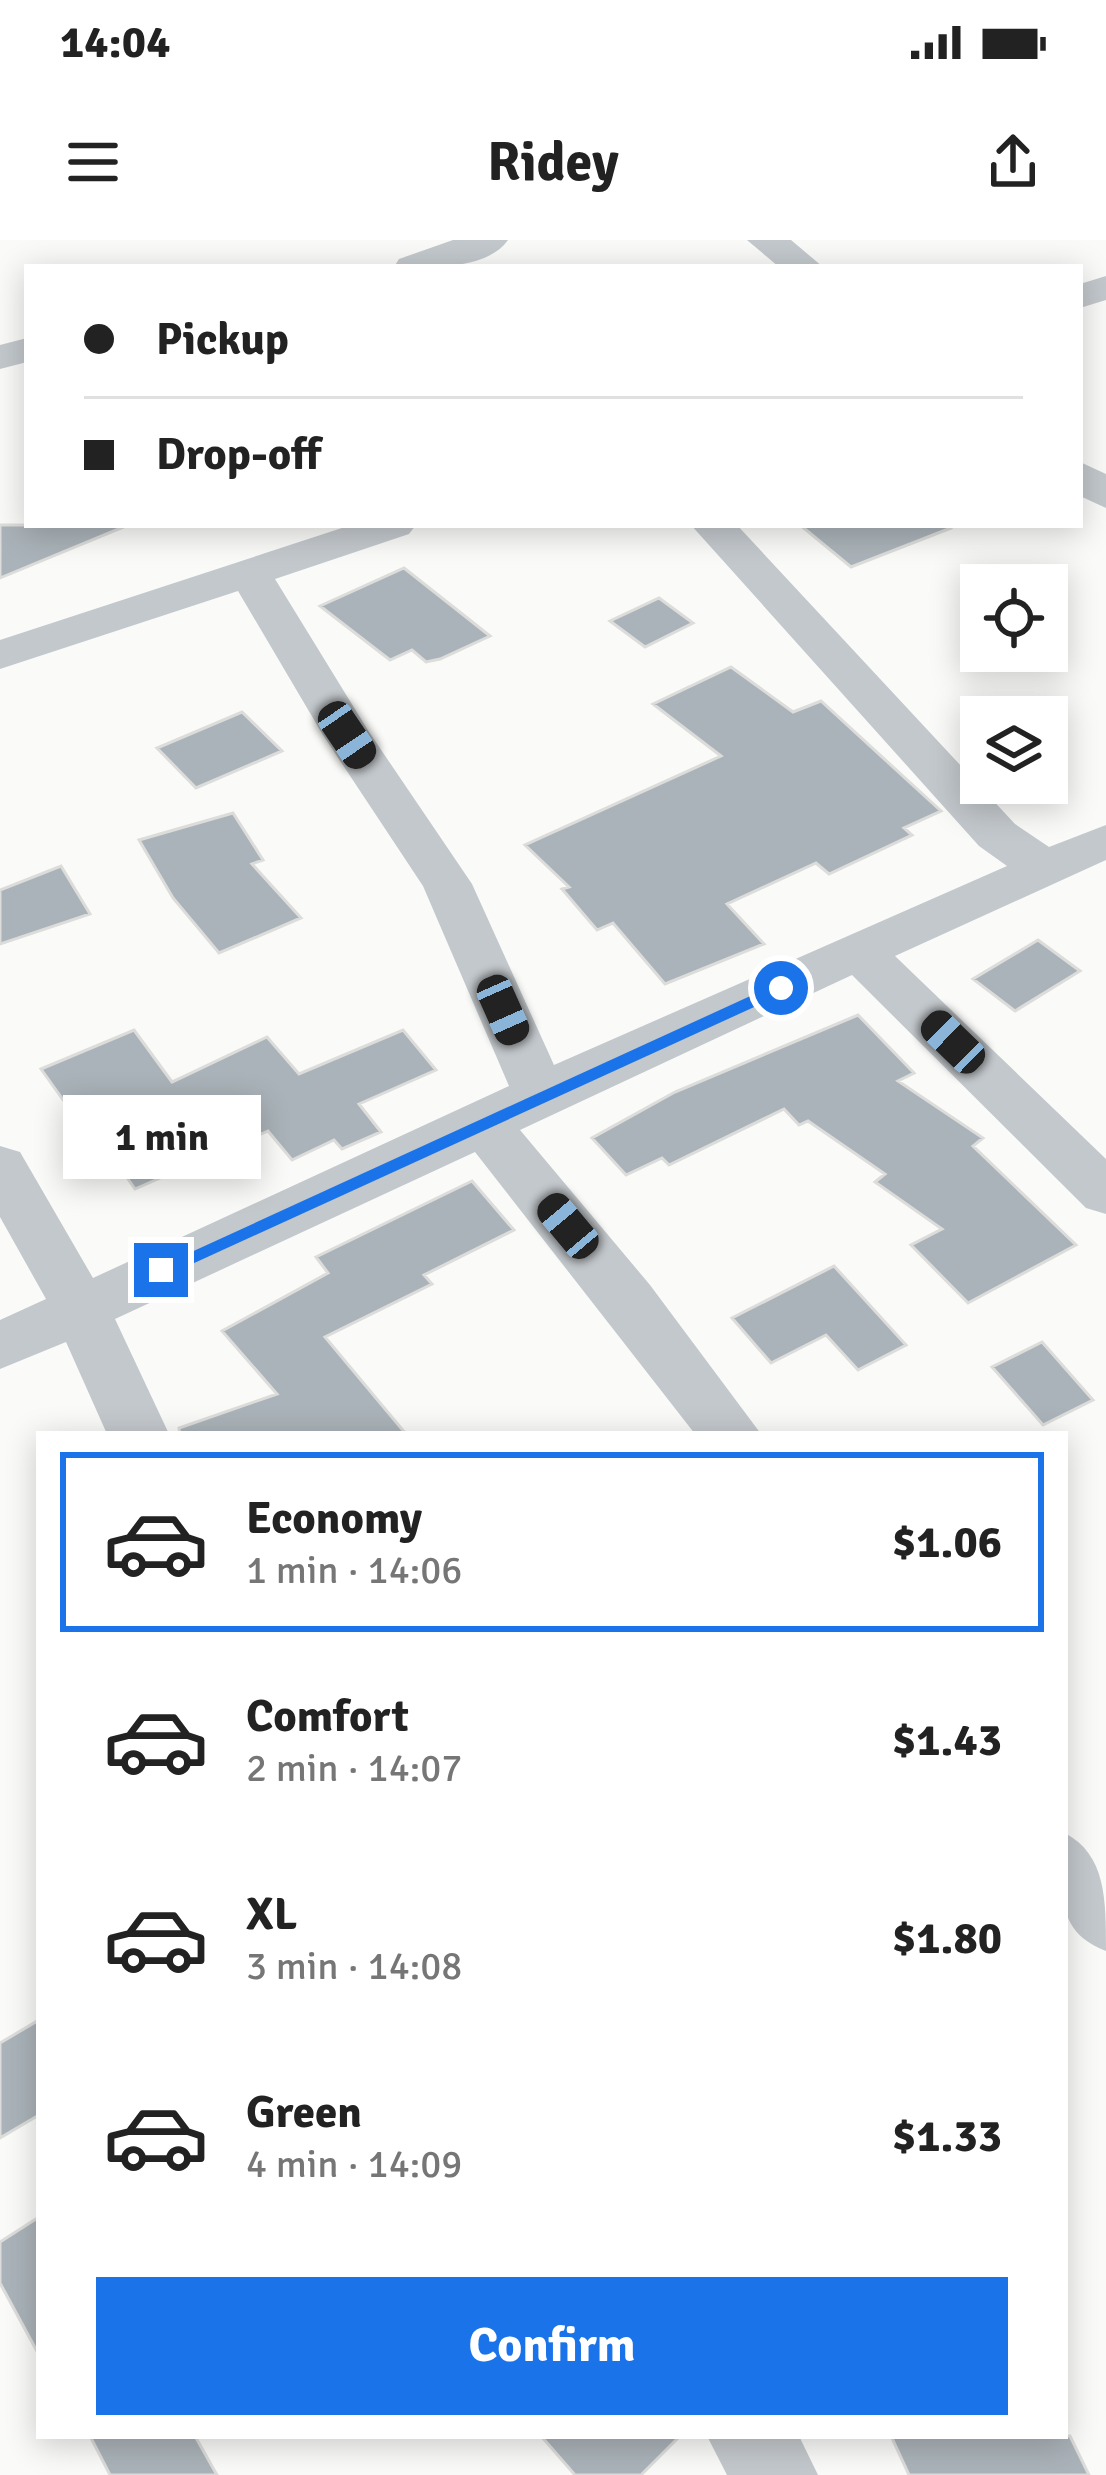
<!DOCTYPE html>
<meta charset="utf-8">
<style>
body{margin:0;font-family:Signika,sans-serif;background:#f2f2f2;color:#222;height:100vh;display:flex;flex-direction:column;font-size:45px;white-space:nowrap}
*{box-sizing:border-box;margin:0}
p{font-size:39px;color:#767676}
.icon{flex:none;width:66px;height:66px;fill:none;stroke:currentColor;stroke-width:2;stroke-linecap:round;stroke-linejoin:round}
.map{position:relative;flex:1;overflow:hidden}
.sheet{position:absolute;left:36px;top:1191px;width:1032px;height:1008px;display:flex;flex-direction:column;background:#fff;border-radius:0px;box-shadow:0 6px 30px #0003}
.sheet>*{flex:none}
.hud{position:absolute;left:24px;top:24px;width:1059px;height:264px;border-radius:0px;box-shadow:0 6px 30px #0003;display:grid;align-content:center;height:264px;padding:0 60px;background:#fff}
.tools{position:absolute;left:960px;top:324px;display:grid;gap:24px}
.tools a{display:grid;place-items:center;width:108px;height:108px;border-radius:0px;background:#fff;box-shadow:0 6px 30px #0003;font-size:60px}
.end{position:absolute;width:54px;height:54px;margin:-27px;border:15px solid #1a73e8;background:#fff;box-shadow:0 0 0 6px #fff}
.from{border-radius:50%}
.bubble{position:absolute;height:84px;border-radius:0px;background:#fff;box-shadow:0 6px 30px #0003;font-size:39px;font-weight:700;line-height:84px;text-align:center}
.car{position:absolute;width:36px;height:72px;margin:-36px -18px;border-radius:15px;box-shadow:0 0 9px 3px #0007;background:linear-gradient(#222 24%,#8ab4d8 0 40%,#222 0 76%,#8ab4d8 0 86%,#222 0)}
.hud b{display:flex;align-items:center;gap:42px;height:114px;font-size:45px}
.hud b+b{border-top:3px solid #e0e0e0}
.hud i{width:30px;height:30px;background:#222}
ul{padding:21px 0 0;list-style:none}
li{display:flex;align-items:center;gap:36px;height:180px;margin:0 24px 18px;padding:0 36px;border:6px solid transparent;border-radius:0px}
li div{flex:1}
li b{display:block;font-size:45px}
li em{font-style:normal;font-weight:700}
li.active{border-color:#1a73e8}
li>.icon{width:108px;height:108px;stroke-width:1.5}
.cta{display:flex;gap:24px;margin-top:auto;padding:24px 60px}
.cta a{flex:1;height:138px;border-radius:0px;background:#1a73e8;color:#fff;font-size:48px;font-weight:700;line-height:138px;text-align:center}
.status{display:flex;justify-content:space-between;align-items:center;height:84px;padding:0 60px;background:#fff;direction:ltr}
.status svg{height:33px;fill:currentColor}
header{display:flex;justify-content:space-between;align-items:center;height:156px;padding:0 60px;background:#fff;font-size:54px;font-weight:700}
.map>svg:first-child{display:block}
.building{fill:#aab3b9;stroke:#dcdcda;stroke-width:3}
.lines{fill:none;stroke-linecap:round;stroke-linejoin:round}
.minor{fill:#c3c8cc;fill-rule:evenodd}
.route{fill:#1a73e8}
</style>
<div class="status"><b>14:04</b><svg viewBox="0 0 49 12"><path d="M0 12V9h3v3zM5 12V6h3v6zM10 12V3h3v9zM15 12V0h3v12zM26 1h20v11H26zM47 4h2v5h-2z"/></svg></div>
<header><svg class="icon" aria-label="menu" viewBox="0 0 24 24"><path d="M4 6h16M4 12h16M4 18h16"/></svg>Ridey<svg class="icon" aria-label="share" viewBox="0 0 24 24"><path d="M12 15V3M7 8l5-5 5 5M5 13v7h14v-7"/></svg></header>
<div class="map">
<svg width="1106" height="2235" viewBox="0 0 1106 2235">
<rect width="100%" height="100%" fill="#fafaf8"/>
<path class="building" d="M0,285H126V286L0,338Z
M800,285H950L951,288L851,327Z
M404,328L490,396L440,419L426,422L412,410L390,420L320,366Z
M659,358L693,383L645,407L610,381Z
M731,427L793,472L821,461L941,571L904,588L912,595L829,634L816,623L727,664L764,704L665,744L613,683L597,690L562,649L569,647L525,605L721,516L653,464Z
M242,472L282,511L196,548L157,508Z
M233,573L263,620L252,624L301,678L219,713L173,658L139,600Z
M61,626L90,674L0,704V650Z
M1038,700L1080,731L1015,771L973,739Z
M858,775L914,833L898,841L983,898L973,906L1076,1005L968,1063L911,1005L942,989L875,942L885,934L808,881L799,885L784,869L669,925L662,918L626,935L592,898L675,852Z
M134,790L172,842L267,797L299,834L403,790L436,830L359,864L381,892L342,909L334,900L292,920L268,891L135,949L78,868L71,871L41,829Z
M472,941L514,990L424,1035L432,1044L325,1097L406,1194H180L179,1188L277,1154L222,1091L328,1033L316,1017Z
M834,1026L906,1105L858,1130L826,1095L771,1123L732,1078Z
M1042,1102L1093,1160L1043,1185L992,1127Z
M39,1780V1875L0,1898V1803Z
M39,1977V2115L0,2043V2002Z
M90,2196H195L217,2235H110Z
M541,2196H680L641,2235H575Z
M891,2196H1070L1089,2235H909Z"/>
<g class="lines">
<path class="minor" d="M453,0H508C486,31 428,27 394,27L399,19Z
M747,0H791L823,27H779Z
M1106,36V60L1080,68V44Z
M27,98V122L0,129V105Z
M1080,222L1106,234V268L1080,256Z
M351,285H416L409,294L275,339L369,492L472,644L554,825L1007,626L979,606L691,285H737L1015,584L1049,607L1106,585V620L895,716L1106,919V974L1086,968L852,735L520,890L650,1045L761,1194H695L475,912L115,1079L169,1194H107L66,1102L0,1129V1080L46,1059L0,977V906L20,912L93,1038L509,846L423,646L323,495L238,351L0,429V400Z
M1065,1593C1106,1615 1106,1659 1106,1711C1049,1689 1065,1645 1065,1593Z
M707,2196H799L818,2235H727Z"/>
</g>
<path class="route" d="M781,742L789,748L787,752L168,1035L161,1037L152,1030Z"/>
</svg>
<div class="tools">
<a><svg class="icon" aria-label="locate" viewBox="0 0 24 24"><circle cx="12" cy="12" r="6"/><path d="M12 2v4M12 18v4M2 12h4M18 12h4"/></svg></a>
<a><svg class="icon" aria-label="layers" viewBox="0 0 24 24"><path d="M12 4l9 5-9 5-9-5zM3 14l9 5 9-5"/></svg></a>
</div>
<i class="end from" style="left:781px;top:748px"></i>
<i class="end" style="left:161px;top:1030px"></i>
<div class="bubble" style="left:63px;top:855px;width:198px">1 min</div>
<i class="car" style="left:347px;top:495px;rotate:146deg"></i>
<i class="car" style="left:503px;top:770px;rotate:156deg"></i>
<i class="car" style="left:953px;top:802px;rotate:314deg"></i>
<i class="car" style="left:568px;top:986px;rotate:320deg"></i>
<div class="hud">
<b><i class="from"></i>Pickup</b>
<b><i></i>Drop-off</b>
</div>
<section class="sheet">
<ul>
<li class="active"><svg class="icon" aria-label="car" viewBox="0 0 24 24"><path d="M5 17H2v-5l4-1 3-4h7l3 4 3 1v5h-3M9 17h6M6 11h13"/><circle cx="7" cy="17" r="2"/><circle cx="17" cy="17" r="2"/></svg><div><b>Economy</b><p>1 min · 14:06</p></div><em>$1.06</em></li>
<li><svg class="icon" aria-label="car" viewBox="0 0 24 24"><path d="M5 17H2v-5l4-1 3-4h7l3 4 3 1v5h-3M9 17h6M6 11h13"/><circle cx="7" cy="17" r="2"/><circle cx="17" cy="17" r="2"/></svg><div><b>Comfort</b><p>2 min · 14:07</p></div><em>$1.43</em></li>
<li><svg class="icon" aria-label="car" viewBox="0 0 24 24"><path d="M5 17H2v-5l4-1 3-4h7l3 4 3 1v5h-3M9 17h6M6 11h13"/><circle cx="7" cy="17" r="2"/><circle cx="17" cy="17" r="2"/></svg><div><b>XL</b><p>3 min · 14:08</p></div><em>$1.80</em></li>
<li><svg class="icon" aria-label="car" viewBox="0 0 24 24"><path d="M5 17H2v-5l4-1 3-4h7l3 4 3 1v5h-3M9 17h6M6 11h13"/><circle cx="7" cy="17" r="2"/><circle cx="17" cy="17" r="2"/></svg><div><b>Green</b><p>4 min · 14:09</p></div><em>$1.33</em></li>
</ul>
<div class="cta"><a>Confirm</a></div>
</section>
</div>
